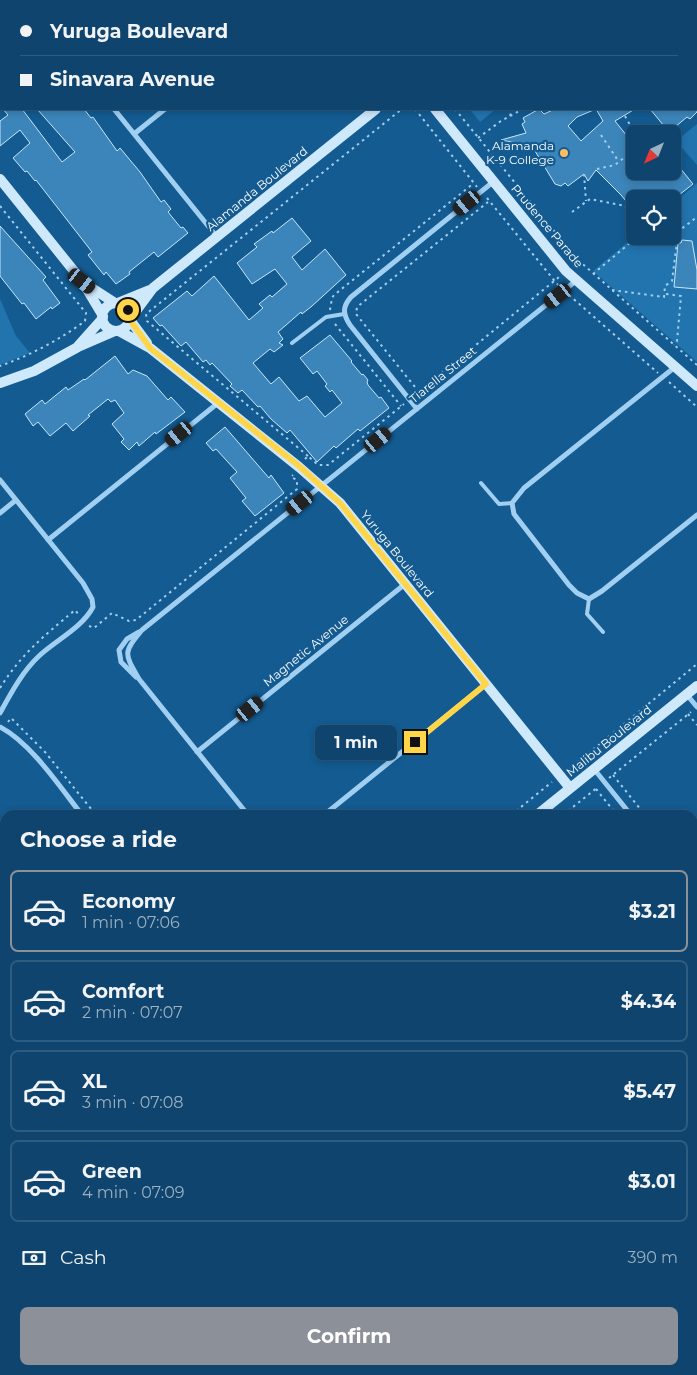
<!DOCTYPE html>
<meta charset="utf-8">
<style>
body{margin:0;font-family:Montserrat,sans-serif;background:#174b72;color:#f1f3f6;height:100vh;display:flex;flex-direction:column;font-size:19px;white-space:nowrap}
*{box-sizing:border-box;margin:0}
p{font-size:16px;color:#9bb0c2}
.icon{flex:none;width:28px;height:28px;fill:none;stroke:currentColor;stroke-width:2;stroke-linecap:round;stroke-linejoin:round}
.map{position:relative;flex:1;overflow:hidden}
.sheet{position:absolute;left:0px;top:810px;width:698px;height:565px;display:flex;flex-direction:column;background:#0e446d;border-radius:15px 15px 0 0;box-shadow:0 2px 8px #0003,0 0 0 1px #2e5c80}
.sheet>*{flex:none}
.top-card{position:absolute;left:0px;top:0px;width:698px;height:110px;box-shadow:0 2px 8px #0003,0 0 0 1px #2e5c80;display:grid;align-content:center;height:110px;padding:0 20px;background:#0e446d}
.needle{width:32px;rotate:223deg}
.tools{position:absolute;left:626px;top:125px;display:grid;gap:10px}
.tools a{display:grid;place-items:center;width:55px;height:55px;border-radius:8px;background:#0e446d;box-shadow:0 2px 8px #0003,0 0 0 1px #2e5c80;font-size:25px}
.end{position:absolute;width:22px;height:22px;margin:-11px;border:6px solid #ffd54a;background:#111;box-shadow:0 0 0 2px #111}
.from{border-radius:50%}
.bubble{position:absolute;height:35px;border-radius:8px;background:#0e446d;box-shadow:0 2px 8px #0003,0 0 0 1px #2e5c80;font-size:16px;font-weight:700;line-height:35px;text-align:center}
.car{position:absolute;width:15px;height:30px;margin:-15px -8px;border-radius:6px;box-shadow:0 0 4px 1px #0007;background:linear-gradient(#222 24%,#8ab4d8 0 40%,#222 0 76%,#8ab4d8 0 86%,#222 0)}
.top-card b{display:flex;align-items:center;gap:18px;height:48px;font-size:19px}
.top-card b+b{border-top:1px solid #2e5c80}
.top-card i{width:12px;height:12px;background:#f1f3f6}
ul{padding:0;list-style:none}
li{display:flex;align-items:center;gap:15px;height:82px;margin:0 10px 8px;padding:0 10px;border:2px solid #2e5c80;border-radius:8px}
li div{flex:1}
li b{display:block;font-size:19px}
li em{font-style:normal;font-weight:700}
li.active{border-color:#8c9099}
li>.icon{width:45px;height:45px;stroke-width:1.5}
h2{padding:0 20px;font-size:22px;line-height:60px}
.pay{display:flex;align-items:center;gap:12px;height:55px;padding:0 20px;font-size:19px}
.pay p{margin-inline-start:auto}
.cta{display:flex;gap:10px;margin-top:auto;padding:10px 20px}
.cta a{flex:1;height:58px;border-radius:8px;background:#8c9099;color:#fff;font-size:20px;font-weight:700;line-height:58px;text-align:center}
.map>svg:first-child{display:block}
.green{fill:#2274af}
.building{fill:#3c85ba;stroke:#c7e6fd;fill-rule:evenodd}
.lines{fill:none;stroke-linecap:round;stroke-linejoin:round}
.path{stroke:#a0cff2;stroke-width:2;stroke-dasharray:2.5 4;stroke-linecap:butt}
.lane{stroke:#a0cff2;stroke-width:4}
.street{stroke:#a0cff2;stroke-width:5}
.secondary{stroke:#cee8fc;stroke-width:10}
.route{stroke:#ffd54a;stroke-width:6}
.poi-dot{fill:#ffbc60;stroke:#135b91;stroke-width:2}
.labels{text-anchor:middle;stroke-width:4.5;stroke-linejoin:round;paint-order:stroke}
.poi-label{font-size:12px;fill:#fff;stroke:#135b91;text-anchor:end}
.street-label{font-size:12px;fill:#fff;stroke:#135b91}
</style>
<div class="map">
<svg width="697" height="1375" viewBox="0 0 697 1375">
<rect width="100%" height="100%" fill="#135b91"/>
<path class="green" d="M473,109H496L480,122L471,111Z
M697,124V165L676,141Z
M697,183V362L593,271L635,236H672L673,204Z
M0,299L16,336L30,353L0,365Z"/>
<path class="building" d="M3,109H22L62,162L75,152L37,109H84L91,118L93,117L117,151L120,148L140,172L161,202L164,200L171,209L168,212L181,228L183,227L188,233L158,257L154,252L129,272L130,274L116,284L106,272L104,275L88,255L92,252L36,180L35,181L27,171L25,172L13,158L30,143L20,130L0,146V121L8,115Z
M539,109L544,114L555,109H635L615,121L635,146V171H654L658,177L665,171H672V158L693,184L674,199H635V212L621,195L596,170L588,181L584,174L568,186L565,183L561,186L555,184L532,146L501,140L526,133L522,124L525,122L523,118ZM596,109L603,121L581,141L568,126L577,117Z
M650,109H697V112L690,119L687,117L669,132Z
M292,218L311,241L292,257L302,270L325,249L346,275L312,306L302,314L301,312L278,332L283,339L279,343L283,345L274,352L270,349L253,363L271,384L279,377L299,401L307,396L325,417L342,403L332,390L330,392L325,386L327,384L317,371L313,374L300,358L330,335L352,361L351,362L362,375L363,374L368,380L367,382L368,385L379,398L381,397L389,408L360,431L358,429L336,448L334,446L317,462L290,430L287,433L271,419L260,406L258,407L242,390L238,393L230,386L232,384L212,363L210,365L206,360L203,362L186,342L181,346L162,325L160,326L153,318L187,291L192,296L214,276L249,320L263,308L259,304L270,295L272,297L287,284L275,269L252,284L237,263L257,247L254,244L272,231L273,233Z
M0,226L46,277L43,280L60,303L52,309L51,307L36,319L24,303L22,304L0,276Z
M682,240L692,241L697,270V289L674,287L678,243H681Z
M115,356L128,374L133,370L147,376L168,400L171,397L185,412L156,434L155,432L139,446L137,442L129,450L121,442L124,439L112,424L124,413L115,400L111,402L108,399L88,415L90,416L73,431L66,423L50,436L38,422L33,426L25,414L42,400L45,404L66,387L68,390L84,379L85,380Z
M225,427L269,478L271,475L284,493L255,516L242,501L246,498L230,478L237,472L216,449L213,451L206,443Z"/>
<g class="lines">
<path class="path" d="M534,1L535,0
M696,91H697
M415,109L477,187
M455,109L577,259L697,365
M510,116L512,109
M625,116L635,134
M601,135L619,162
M478,138L501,121L523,109
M672,140L676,141
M597,169L615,165L635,149
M584,174L586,201
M487,198L558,285
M0,206L86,313L85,321C59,340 31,355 0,366
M572,212L590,199L625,206L635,219
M672,236L697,217
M573,263L577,259
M593,274L637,237L666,241L672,236
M612,290L664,297L665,286L672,281L677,241H666
M666,294L681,296L677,341L674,345
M569,295L658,373
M330,310L332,298L334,295L474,183
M335,324L401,406
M669,382L697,407
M419,392L356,314L357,307L488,202
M416,394L559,277
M308,456L147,321L146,314L402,109
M305,459L308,456L318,465H328L404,404
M89,626L94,628L112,613L129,621L136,620L297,489V480L291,477L293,475
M0,688C22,653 44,636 75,610L79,615
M688,714L697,725
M8,722L11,718L45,752L96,815
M568,770L697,664
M613,775L645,815
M609,778L691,712
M596,789L617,815
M511,815L552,782
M563,815L598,787
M692,889L697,894
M0,901L5,907
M692,924L697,930
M0,937L5,944
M692,961L697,957
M692,989L697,986
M0,1106L5,1112
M692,1112L697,1109
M692,1141L697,1138
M0,1150L1,1144L4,1142
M0,1201L5,1197
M692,1274L697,1270
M692,1313L697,1318
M168,1370L171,1375
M212,1370L216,1375
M614,1370L618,1375
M368,1375L372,1370
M402,1375L408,1370
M566,1375L573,1370"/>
<path class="lane" d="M292,343L326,317L344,314
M481,483L499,504L512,503
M589,599L587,614L603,632"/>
<path class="street" d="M96,1L97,0
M298,1L300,0
M0,78L1,77
M114,109L217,237
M134,134L165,109
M675,367L524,488L512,503L514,514L569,585L577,593L589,599L602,591L697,515
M417,409L350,325C343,314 342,307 351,297L493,182
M0,480L83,583L92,599L93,607C82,628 56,640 39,656C22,672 11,693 0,713
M0,513L16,500
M48,540L218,403
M136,677L121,662L119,650L127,639L139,632
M687,695L697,707
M0,727C31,743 60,787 82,815
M197,752L405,584
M594,769L631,815
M248,815L139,679C124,653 123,653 142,630L577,280
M324,815L486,684
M692,907L697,912
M0,919L5,925
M692,975L697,971
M0,1125L5,1134
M692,1126L697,1123
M692,1288L697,1284
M692,1296L697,1301
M0,1352L5,1348
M198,1370L202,1375
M599,1370L603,1375
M180,1375L186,1370
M384,1375L390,1370
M584,1375L591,1370"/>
<path class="secondary" d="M509,1L510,0
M435,109L566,271L697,386
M0,179L82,281L103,316
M87,285L115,303
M118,303L150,290
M102 317a14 14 0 1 1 28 0a14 14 0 1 1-28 0Z
M130,319L153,288L376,109
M130,320L147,343
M119,331L150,348L299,467L340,503L570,788
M78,346L103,318
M0,383L34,371L78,347L115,331
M537,815L697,686
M0,1168L5,1163
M0,1183L5,1179"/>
</g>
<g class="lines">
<path class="route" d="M128,310L130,320L150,348L299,466L340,503L486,684L415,742"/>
</g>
<circle class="poi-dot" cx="564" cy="153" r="5"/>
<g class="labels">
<g class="poi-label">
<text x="554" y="150">Alamanda<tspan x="554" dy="14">K-9 College</tspan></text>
</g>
<g class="street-label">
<text transform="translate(257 189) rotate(-39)" y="4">Alamanda Boulevard</text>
<text transform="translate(547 226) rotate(50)" y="4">Prudence Parade</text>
<text transform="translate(443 375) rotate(-39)" y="4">Tiarella Street</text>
<text transform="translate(397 554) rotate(51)" y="4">Yuruga Boulevard</text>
<text transform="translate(306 651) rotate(-39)" y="4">Magnetic Avenue</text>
<text transform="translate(609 741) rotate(-39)" y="4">Malibu Boulevard</text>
</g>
</g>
</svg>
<div class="tools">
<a><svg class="needle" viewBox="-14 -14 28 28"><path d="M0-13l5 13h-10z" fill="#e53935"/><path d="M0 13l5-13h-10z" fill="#9bb0c2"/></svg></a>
<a><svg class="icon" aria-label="locate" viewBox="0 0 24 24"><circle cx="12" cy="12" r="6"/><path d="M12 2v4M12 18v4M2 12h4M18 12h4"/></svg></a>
</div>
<i class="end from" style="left:128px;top:310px"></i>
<i class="end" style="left:415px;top:742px"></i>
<div class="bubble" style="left:315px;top:725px;width:82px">1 min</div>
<i class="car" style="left:467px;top:203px;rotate:231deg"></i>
<i class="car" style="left:82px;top:281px;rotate:128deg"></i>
<i class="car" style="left:558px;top:296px;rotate:232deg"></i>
<i class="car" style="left:179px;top:434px;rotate:231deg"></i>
<i class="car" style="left:378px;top:440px;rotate:51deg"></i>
<i class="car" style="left:300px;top:503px;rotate:231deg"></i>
<i class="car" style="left:250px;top:709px;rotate:51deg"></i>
<div class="top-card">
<b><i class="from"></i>Yuruga Boulevard</b>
<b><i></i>Sinavara Avenue</b>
</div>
<section class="sheet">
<h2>Choose a ride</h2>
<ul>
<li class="active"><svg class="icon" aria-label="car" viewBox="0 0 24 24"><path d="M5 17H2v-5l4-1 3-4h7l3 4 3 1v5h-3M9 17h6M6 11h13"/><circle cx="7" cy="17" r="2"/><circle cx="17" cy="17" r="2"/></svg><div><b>Economy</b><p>1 min · 07:06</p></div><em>$3.21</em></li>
<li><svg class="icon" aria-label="car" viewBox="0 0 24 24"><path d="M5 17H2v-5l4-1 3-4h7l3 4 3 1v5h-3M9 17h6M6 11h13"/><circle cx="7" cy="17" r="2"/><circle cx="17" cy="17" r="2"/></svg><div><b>Comfort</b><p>2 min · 07:07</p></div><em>$4.34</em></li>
<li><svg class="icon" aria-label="car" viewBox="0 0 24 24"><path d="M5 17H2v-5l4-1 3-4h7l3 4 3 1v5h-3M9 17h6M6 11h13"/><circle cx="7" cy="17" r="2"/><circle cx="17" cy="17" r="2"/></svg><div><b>XL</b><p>3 min · 07:08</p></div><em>$5.47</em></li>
<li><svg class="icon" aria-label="car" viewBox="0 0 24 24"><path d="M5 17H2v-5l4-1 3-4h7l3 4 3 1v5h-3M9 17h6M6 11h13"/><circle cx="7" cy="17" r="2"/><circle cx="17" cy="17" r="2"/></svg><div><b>Green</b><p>4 min · 07:09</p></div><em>$3.01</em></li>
</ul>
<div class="pay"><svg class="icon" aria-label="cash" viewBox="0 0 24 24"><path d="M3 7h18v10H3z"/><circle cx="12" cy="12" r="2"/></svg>Cash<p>390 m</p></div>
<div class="cta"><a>Confirm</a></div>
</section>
</div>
